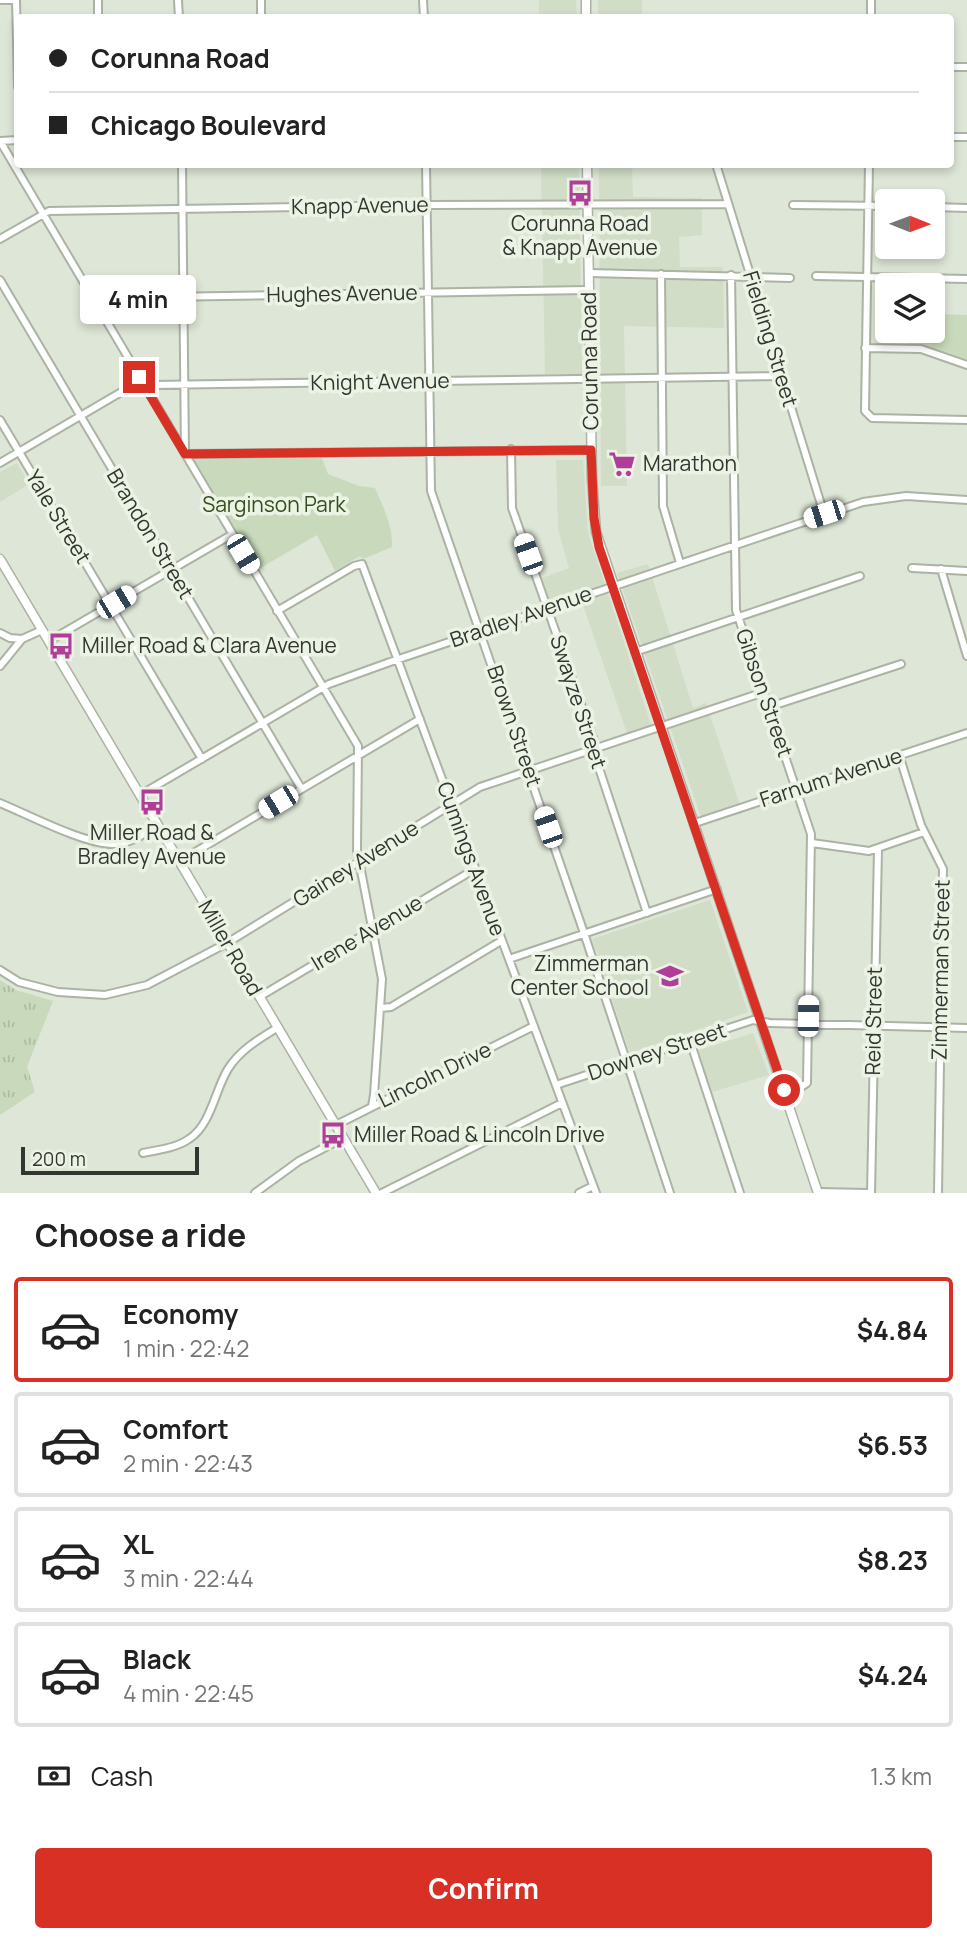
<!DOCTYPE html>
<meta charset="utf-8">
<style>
body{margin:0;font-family:Manrope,sans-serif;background:#f6f6f6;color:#222;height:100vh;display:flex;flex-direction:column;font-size:26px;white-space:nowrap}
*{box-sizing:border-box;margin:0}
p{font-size:23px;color:#767676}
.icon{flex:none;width:38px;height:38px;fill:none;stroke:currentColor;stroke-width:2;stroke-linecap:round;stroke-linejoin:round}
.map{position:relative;height:1193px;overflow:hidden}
.panel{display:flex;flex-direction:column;background:#fff;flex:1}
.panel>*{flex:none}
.top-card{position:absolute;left:14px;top:14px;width:940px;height:154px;border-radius:7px;box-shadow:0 4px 10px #0003;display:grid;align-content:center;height:154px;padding:0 35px;background:#fff}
.needle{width:46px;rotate:91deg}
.tools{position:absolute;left:875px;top:189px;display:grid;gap:14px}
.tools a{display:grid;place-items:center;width:70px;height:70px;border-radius:7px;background:#fff;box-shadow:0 4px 10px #0003;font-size:35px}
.scale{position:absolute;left:21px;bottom:18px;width:178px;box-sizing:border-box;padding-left:7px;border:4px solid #323530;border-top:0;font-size:19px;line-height:24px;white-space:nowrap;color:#323530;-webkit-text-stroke:5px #ebf3e4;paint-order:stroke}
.end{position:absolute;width:32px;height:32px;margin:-16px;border:9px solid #d93025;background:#fff;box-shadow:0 0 0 4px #fff}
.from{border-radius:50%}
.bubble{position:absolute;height:49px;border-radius:7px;background:#fff;box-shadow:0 4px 10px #0003;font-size:23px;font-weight:700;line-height:49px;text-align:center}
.car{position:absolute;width:21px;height:42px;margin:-21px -10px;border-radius:9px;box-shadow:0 0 5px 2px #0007;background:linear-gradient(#fff 24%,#345 0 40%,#fff 0 76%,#345 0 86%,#fff 0)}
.top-card b{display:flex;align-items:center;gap:24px;height:66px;font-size:26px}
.top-card b+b{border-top:2px solid #e0e0e0}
.top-card i{width:18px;height:18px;background:#222}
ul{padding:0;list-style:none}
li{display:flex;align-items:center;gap:21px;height:105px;margin:0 14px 10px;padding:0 21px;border:4px solid #e0e0e0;border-radius:7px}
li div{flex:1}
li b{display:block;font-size:26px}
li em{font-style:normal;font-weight:700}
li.active{border-color:#d93025}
li>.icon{width:63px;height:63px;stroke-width:1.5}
h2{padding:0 35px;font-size:32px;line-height:84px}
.pay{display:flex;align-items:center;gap:18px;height:77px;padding:0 35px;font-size:26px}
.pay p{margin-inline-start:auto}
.action{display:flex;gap:14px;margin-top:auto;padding:14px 35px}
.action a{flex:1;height:80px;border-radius:7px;background:#d93025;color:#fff;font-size:28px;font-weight:700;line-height:80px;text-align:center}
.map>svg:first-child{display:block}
.built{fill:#d1ddc7}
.grass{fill:url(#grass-tufts)}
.park{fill:#c9dabc}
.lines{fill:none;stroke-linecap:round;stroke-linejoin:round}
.minor-casing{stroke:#abb3a4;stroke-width:10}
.major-casing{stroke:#abb3a4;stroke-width:11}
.minor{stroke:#fff;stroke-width:6}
.major{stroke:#fff;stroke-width:8}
.route{stroke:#d93025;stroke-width:9}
.labels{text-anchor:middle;stroke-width:7;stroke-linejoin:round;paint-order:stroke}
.street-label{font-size:21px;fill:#323530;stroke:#ebf3e4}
.poi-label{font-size:21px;fill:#323530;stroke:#ebf3e4;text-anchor:start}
.park-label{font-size:21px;fill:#364d1f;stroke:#ebf3e4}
</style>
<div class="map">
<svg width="967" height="1193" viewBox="0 0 967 1193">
<defs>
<pattern id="grass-tufts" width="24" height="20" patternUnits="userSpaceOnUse" patternTransform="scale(1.75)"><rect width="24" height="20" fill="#c9dabc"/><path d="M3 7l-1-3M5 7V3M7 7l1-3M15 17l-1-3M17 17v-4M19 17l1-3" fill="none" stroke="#adbca2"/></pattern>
</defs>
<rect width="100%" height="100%" fill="#dee6d7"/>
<path class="built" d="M539,0H576L577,17H539Z
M598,0H642V17H598Z
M541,165H579L582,374H545Z
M599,165H632L633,197L702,198V235L679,237L680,267H723L724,328L624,326L627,486H601Z
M556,460H583L588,533L651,725L627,733L583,605L554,612L542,578L569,568L558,529Z
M17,463L29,484L0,502V472Z
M648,564L693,708L706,703L740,805L701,817L617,573Z
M710,900L748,1012L630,1053L592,939Z
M753,1033L769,1075L712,1092L696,1051Z"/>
<path class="grass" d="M0,980L16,990L53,1001L27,1067L35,1092L0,1115Z"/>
<path class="park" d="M933,314L967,315V361L920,345H909L910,331H933Z
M321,456L328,474L359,486L375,488C383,506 393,527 392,547L363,559L360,556L335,571L317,535L257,570L194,463V459Z"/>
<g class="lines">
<g class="minor-casing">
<path id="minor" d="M0,0H14
M16,0L18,87
M98,0V18
M178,0L179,18
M261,0V18
M423,0L424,18
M871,18V0
M950,67H967
M950,137H967
M18,140L0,141L358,746L357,850L382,979L374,1095L372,1106
M182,164L185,454L591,450
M426,164L431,491L584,933L670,1193
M716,164L824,514
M869,164L865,411L872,418L967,420
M793,205L887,206
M933,207L967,208
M0,239L49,211L426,205L728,204
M589,273L790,278
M661,274L663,506L680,563
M731,275L736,610L811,834L807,1083L801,1087L784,1090
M816,276L967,279
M0,280L301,788
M94,301L100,298L589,290
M865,348L921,349L967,365
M0,420L202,759
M511,449L512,508L594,741L595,756L647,913
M0,463L135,384L153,385L781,376
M912,568L967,571
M941,569L967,656
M277,611L354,566L362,564L596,1193
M0,633L10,638L22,639
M49,641L231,535
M635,652L860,576
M0,666L22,639L42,630
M769,707L901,664
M899,755L921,825L943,869L938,1193
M140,795L329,684L390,662L863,502L906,496L967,500
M0,803C29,815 84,844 113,844C131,844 144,834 158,825
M695,823L967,733
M812,843L869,851L924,832
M180,861L420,719
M509,959L717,889
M0,970L19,982L58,992L105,995L147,985L227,943L480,787L764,692
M259,997L475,869
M381,1008L391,1007L501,941
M690,1041L740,1193
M556,1085L753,1020L770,1023L967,1028
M336,1125L534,1026
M143,1153C158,1150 176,1148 189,1139C211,1125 215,1090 228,1069C240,1050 259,1039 277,1028
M818,1192L867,1193
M255,1193L299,1161L343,1138
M382,1193L562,1103
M579,1193L593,1186
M871,1193L878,849"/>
</g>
<g class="major-casing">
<path id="major" d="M586,18V0
M587,164L592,479L596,532L818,1193
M0,559L376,1193"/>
</g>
<use href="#minor" class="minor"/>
<use href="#major" class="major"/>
</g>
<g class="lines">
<path class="route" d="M139,377L185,454L591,450L594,518L599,547L784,1090"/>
</g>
<defs>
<g id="bus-bare" transform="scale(2.1)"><path d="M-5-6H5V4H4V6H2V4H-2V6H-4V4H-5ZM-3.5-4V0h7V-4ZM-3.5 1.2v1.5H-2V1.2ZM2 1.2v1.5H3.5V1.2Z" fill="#b03e99" stroke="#ebf3e4" stroke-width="2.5" paint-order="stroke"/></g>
<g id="supermarket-bare" transform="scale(2.1)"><path d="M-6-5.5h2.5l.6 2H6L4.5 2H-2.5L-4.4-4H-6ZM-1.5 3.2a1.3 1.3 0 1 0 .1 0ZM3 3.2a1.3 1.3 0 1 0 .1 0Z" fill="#b03e99" stroke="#ebf3e4" stroke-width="2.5" paint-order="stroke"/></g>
<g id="school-bare" transform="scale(2.1)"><path d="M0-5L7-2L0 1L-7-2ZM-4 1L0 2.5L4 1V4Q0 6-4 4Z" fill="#b03e99" stroke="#ebf3e4" stroke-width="2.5" paint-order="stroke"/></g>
</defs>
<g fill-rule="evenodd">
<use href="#bus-bare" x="580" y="193"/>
<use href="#supermarket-bare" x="622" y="464"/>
<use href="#bus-bare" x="61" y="646"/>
<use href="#bus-bare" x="152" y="802"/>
<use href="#school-bare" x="670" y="976"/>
<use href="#bus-bare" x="333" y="1135"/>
</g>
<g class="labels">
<g class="street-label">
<text transform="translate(360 206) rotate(-1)" y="7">Knapp Avenue</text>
<text transform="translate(342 294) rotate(-1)" y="7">Hughes Avenue</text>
<text transform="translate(770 339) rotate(73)" y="7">Fielding Street</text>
<text transform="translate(590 361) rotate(-91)" y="7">Corunna Road</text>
<text transform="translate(380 382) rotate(-1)" y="7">Knight Avenue</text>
<text transform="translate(58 517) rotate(59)" y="7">Yale Street</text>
<text transform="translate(150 534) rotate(59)" y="7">Brandon Street</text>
<text transform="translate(521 617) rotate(-19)" y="7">Bradley Avenue</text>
<text transform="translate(764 693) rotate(71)" y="7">Gibson Street</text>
<text transform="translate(578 702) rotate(72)" y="7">Swayze Street</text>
<text transform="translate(514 726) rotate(71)" y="7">Brown Street</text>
<text transform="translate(831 778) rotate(-18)" y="7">Farnum Avenue</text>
<text transform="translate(471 859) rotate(70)" y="7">Cumings Avenue</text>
<text transform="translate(356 864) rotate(-32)" y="7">Gainey Avenue</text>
<text transform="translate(367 933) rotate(-31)" y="7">Irene Avenue</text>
<text transform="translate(230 948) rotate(60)" y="7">Miller Road</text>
<text transform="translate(941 970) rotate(-89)" y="7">Zimmerman Street</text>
<text transform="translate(874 1021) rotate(-89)" y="7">Reid Street</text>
<text transform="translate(657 1052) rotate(-18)" y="7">Downey Street</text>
<text transform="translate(435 1075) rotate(-26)" y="7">Lincoln Drive</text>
</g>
<g class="poi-label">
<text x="580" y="231" text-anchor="middle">Corunna Road<tspan x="580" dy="24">&amp; Knapp Avenue</tspan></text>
<text x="643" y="471">Marathon</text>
<text x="82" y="653">Miller Road &amp; Clara Avenue</text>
<text x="152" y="840" text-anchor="middle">Miller Road &amp;<tspan x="152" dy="24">Bradley Avenue</tspan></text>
<text x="649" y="971" text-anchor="end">Zimmerman<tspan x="649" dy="24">Center School</tspan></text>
<text x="354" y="1142">Miller Road &amp; Lincoln Drive</text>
</g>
<g class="park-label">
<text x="274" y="512">Sarginson Park</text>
</g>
</g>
</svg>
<div class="tools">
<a><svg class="needle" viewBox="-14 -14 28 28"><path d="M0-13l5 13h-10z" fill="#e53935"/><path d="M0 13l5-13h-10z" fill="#767676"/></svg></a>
<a><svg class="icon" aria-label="layers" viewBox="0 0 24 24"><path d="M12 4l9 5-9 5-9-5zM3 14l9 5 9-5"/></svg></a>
</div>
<div class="scale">200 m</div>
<i class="end from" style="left:784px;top:1090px"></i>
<i class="end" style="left:139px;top:377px"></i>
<div class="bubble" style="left:80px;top:275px;width:116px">4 min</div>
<i class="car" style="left:824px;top:514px;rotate:252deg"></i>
<i class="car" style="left:243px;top:554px;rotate:149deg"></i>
<i class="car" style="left:528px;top:554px;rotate:340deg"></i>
<i class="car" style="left:116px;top:602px;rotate:59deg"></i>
<i class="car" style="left:278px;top:802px;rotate:239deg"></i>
<i class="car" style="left:548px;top:827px;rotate:341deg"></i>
<i class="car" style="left:808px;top:1016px;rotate:1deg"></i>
<div class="top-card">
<b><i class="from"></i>Corunna Road</b>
<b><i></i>Chicago Boulevard</b>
</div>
</div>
<section class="panel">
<h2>Choose a ride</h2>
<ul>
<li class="active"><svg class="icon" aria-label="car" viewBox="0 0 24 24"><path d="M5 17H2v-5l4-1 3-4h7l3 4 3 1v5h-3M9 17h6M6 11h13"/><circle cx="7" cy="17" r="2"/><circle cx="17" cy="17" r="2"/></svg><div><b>Economy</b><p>1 min · 22:42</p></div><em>$4.84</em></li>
<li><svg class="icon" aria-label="car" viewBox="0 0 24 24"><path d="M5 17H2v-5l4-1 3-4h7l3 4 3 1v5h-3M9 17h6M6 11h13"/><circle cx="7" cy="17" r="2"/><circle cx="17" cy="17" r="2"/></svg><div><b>Comfort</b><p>2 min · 22:43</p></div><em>$6.53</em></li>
<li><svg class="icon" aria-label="car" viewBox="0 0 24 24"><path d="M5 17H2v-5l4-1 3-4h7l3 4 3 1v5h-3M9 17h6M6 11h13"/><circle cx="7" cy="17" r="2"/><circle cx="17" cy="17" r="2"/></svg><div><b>XL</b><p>3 min · 22:44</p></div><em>$8.23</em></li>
<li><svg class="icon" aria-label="car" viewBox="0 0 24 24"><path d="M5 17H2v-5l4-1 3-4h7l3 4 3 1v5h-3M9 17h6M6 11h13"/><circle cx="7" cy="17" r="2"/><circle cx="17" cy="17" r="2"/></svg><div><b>Black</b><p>4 min · 22:45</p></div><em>$4.24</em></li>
</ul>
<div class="pay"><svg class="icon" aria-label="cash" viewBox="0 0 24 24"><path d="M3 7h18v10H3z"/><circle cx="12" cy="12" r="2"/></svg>Cash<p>1.3 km</p></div>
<div class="action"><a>Confirm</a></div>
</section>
